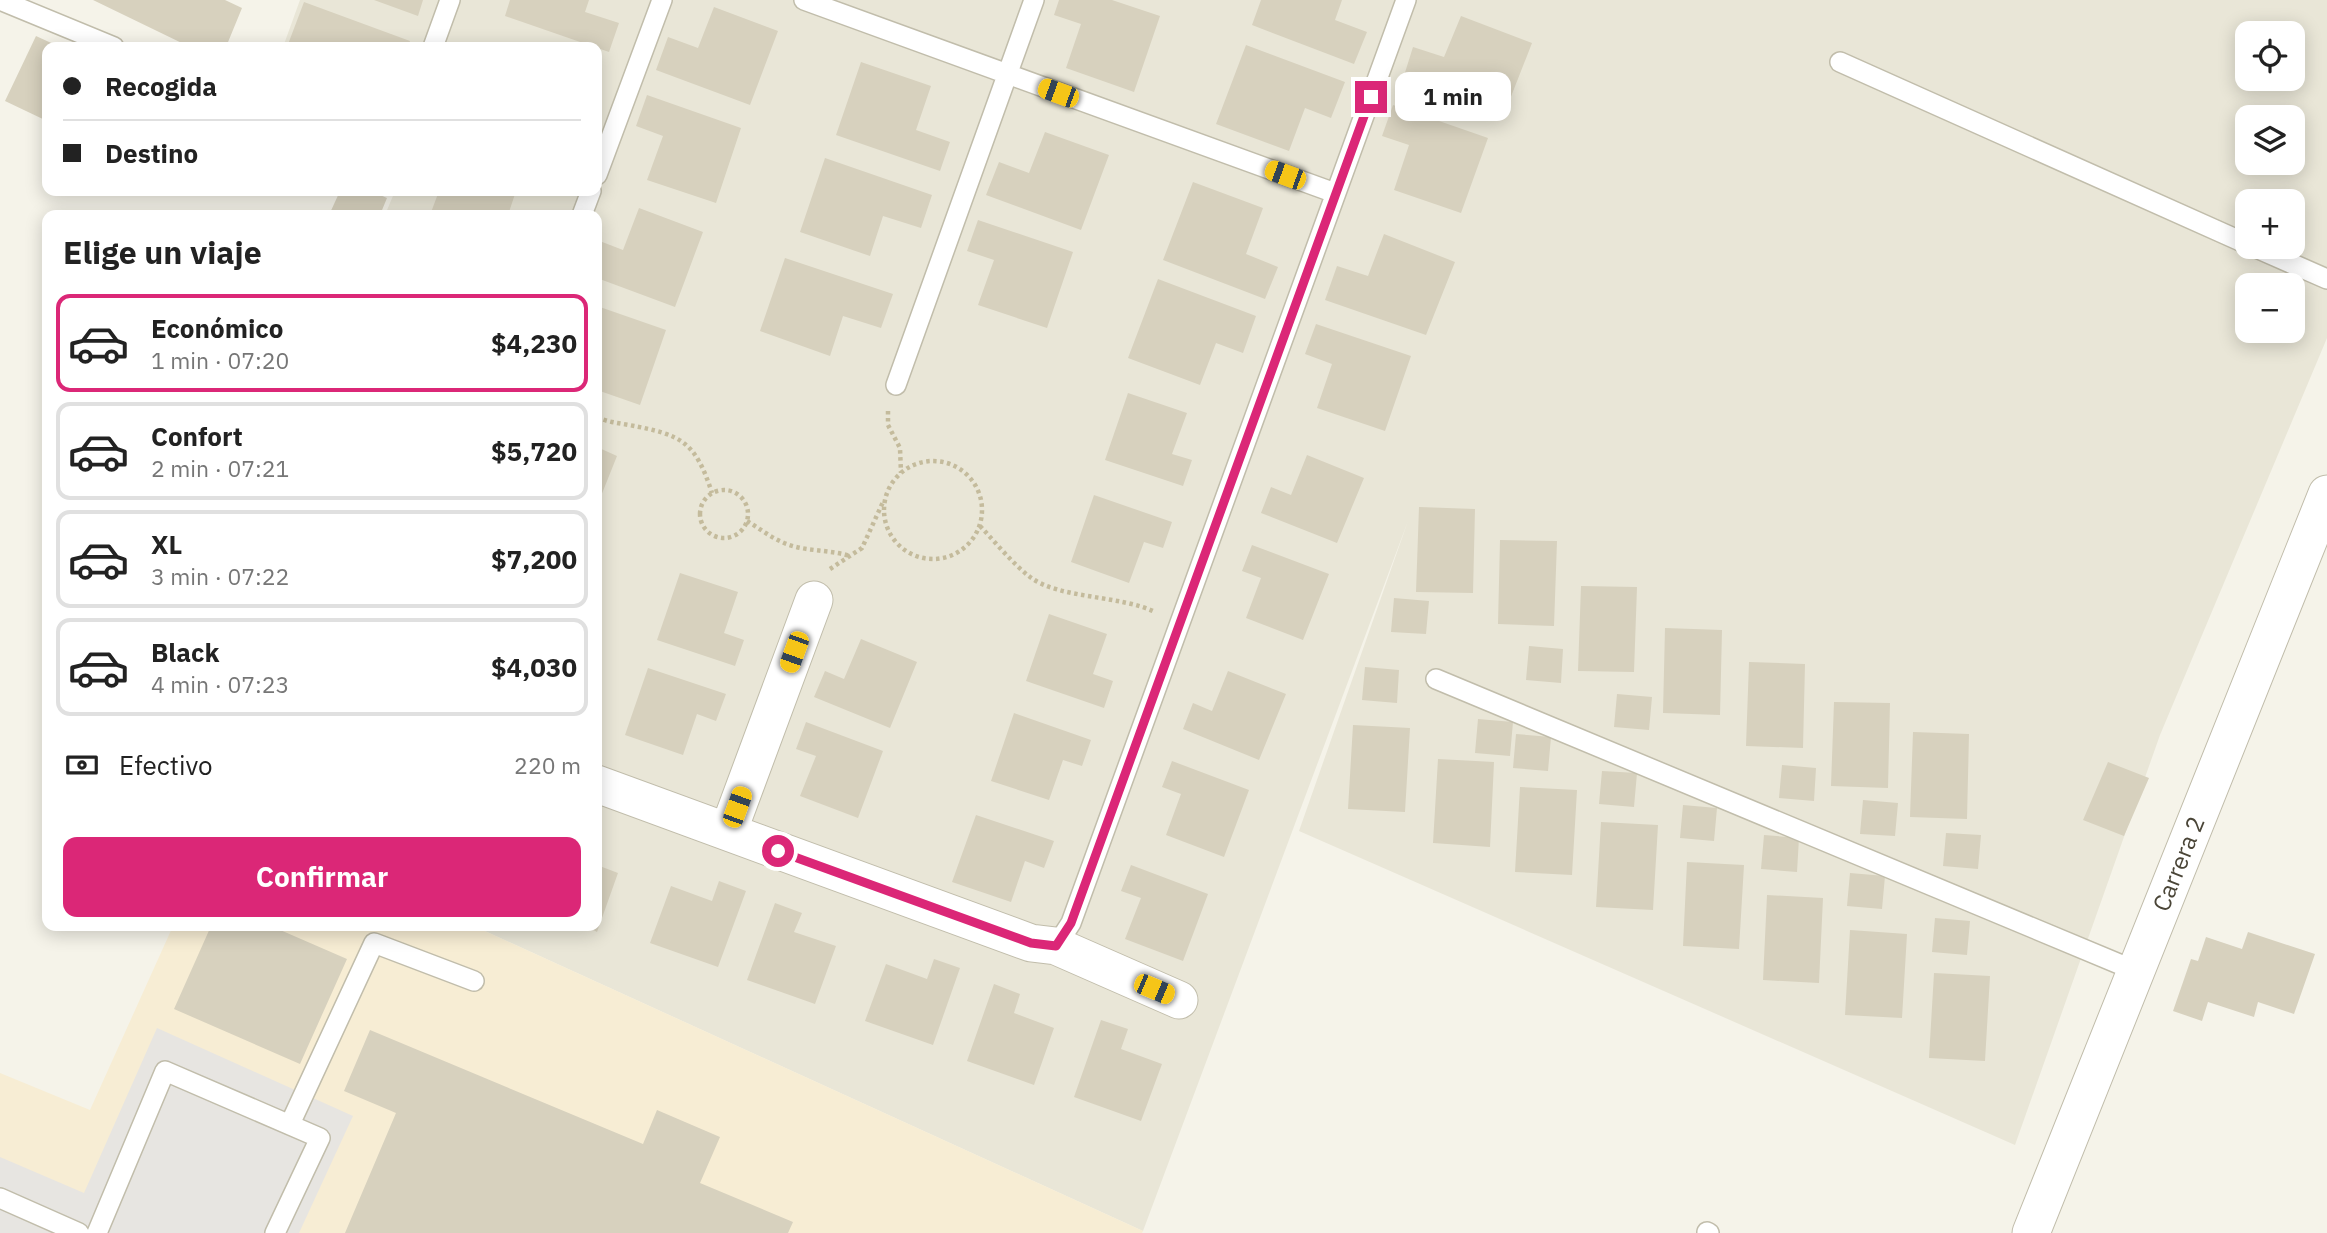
<!DOCTYPE html>
<html lang="es">
<meta charset="utf-8">
<style>
body{margin:0;font-family:"IBM Plex Sans",sans-serif;background:#f2f2f2;color:#222;height:100vh;display:flex;flex-direction:column;font-size:26px;white-space:nowrap}
*{box-sizing:border-box;margin:0}
p{font-size:23px;color:#767676}
.icon{flex:none;width:38px;height:38px;fill:none;stroke:currentColor;stroke-width:2;stroke-linecap:round;stroke-linejoin:round}
.map{position:relative;flex:1;overflow:hidden}
.details{position:absolute;left:42px;top:210px;width:560px;height:721px;display:flex;flex-direction:column;background:#fff;border-radius:14px;box-shadow:0 4px 18px #0003}
.details>*{flex:none}
.top-card{position:absolute;left:42px;top:42px;width:560px;height:154px;border-radius:14px;box-shadow:0 4px 18px #0003;display:grid;align-content:center;height:154px;padding:0 21px;background:#fff}
.buttons{position:absolute;left:2235px;top:21px;display:grid;gap:14px}
.buttons a{display:grid;place-items:center;width:70px;height:70px;border-radius:14px;background:#fff;box-shadow:0 4px 18px #0003;font-size:35px}
.end{position:absolute;width:32px;height:32px;margin:-16px;border:9px solid #db2777;background:#fff;box-shadow:0 0 0 4px #fff}
.from{border-radius:50%}
.bubble{position:absolute;height:49px;border-radius:14px;background:#fff;box-shadow:0 4px 18px #0003;font-size:23px;font-weight:700;line-height:49px;text-align:center}
.car{position:absolute;width:21px;height:42px;margin:-21px -10px;border-radius:9px;box-shadow:0 0 5px 2px #0007;background:linear-gradient(#f5c518 24%,#345 0 40%,#f5c518 0 76%,#345 0 86%,#f5c518 0)}
.top-card b{display:flex;align-items:center;gap:24px;height:66px;font-size:26px}
.top-card b+b{border-top:2px solid #e0e0e0}
.top-card i{width:18px;height:18px;background:#222}
ul{padding:0;list-style:none}
li{display:flex;align-items:center;gap:21px;height:98px;margin:0 14px 10px;padding:0 7px;border:4px solid #e0e0e0;border-radius:14px}
li div{flex:1}
li b{display:block;font-size:26px}
li em{font-style:normal;font-weight:700}
li.current{border-color:#db2777}
li>.icon{width:63px;height:63px;stroke-width:1.5}
h2{padding:0 21px;font-size:32px;line-height:84px}
.pay{display:flex;align-items:center;gap:18px;height:77px;padding:0 21px;font-size:26px}
.pay p{margin-inline-start:auto}
.primary-button{display:flex;gap:14px;margin-top:auto;padding:14px 21px}
.primary-button a{flex:1;height:80px;border-radius:14px;background:#db2777;color:#fff;font-size:28px;font-weight:700;line-height:80px;text-align:center}
.map>svg:first-child{display:block}
.residential{fill:#e9e6d7;fill-rule:evenodd}
.commercial{fill:#f7edd4}
.parking{fill:#e7e5e1}
.building{fill:#d7d1be}
.lines{fill:none;stroke-linecap:round;stroke-linejoin:round}
.service-casing{stroke:#c1bdab;stroke-width:22}
.minor-casing{stroke:#c1bdab;stroke-width:39}
.path{stroke:#c4bb9c;stroke-width:4.5;stroke-dasharray:3.5 3.5;stroke-linecap:butt}
.service{stroke:#fff;stroke-width:19}
.minor{stroke:#fff;stroke-width:37}
.route{stroke:#db2777;stroke-width:9}
.labels{text-anchor:middle;stroke-width:5;stroke-linejoin:round;paint-order:stroke}
.street-label{font-size:24px;fill:#4a4537;stroke:#fff}
</style>
<div class="map">
<svg width="2327" height="1233" viewBox="0 0 2327 1233">
<rect width="100%" height="100%" fill="#f5f3e9"/>
<path class="residential" d="M300,0H2327V338L2160,735L2015,1145L1299,831L1408,521L1143,1231L474,926H597V215H385L395,191H597V47H283ZM2247,33H2292V79H2247ZM2247,117H2292V163H2247ZM2247,201H2292V247H2247ZM2247,285H2292V331H2247Z"/>
<path class="commercial" d="M173,926H474L1143,1231L1142,1233H0V1073L90,1110Z"/>
<path class="parking" d="M157,1028L353,1116L299,1233H0V1157L84,1193Z"/>
<path class="building" d="M93,0H225L242,8L226,47H190Z
M374,0H423L418,16Z
M510,0H589L585,12L619,23L609,52L505,16Z
M1059,0H1112L1160,16L1134,92L1066,68L1081,24L1054,15Z
M1261,0H1342L1335,20L1367,32L1354,64L1252,25Z
M304,2L410,41L408,47H287Z
M714,7L778,31L750,105L656,70L668,37L698,48Z
M1461,16L1532,43L1503,117L1402,82L1413,47L1444,57Z
M36,36L60,47H47V121L5,101Z
M1246,45L1345,82L1331,118L1305,108L1289,151L1216,124Z
M861,62L931,86L916,130L950,142L940,171L836,135Z
M647,95L741,128L716,203L647,180L663,136L636,126Z
M1393,105L1488,138L1461,213L1394,190L1409,145L1382,136Z
M1045,132L1109,155L1081,230L986,195L999,162L1029,173Z
M825,158L932,195L921,228L883,216L870,256L800,232Z
M1193,182L1263,208L1246,254L1278,267L1265,299L1163,260Z
M340,191H371L387,198L380,215H329Z
M439,191H516L508,215H430Z
M639,208L703,232L675,307L597,278V240L623,250Z
M978,220L1073,252L1047,328L978,305L994,260L967,251Z
M1384,234L1455,262L1426,335L1325,300L1337,266L1368,276Z
M785,258L893,294L881,328L843,316L830,356L760,331Z
M1158,279L1256,316L1243,353L1216,343L1200,385L1128,358Z
M597,306L666,330L640,405L597,390Z
M1316,324L1411,356L1385,431L1317,408L1332,364L1305,354Z
M1128,393L1187,413L1172,454L1192,460L1183,486L1105,460Z
M597,447L617,456L597,506Z
M1307,455L1364,478L1337,543L1261,513L1271,487L1291,495Z
M1094,495L1172,522L1163,548L1144,542L1129,583L1071,562Z
M1419,507L1475,509L1473,593L1416,592Z
M1500,540L1557,541L1554,626L1498,624Z
M1252,545L1329,574L1303,640L1246,618L1261,578L1242,571Z
M680,573L738,592L724,633L744,640L735,666L657,640Z
M1581,586L1637,587L1634,672L1578,671Z
M1394,598L1429,601L1426,634L1391,632Z
M1049,614L1107,634L1093,674L1113,681L1104,708L1026,681Z
M1665,628L1722,630L1720,715L1663,713Z
M861,639L917,662L890,728L814,697L825,671L844,679Z
M1529,646L1563,649L1561,683L1526,680Z
M1749,662L1805,664L1803,748L1746,746Z
M1365,667L1399,670L1397,703L1362,700Z
M648,668L726,694L716,721L697,714L683,755L625,735Z
M1228,671L1286,694L1259,760L1183,729L1193,703L1212,711Z
M1617,694L1652,697L1649,730L1614,727Z
M1834,702L1890,703L1888,788L1831,786Z
M1014,713L1091,740L1082,766L1063,760L1049,800L991,781Z
M1478,719L1513,722L1510,756L1475,753Z
M806,722L883,751L858,818L800,796L816,756L796,749Z
M1353,725L1410,728L1405,812L1348,809Z
M1913,732L1969,734L1967,819L1910,817Z
M1516,734L1551,737L1548,771L1513,768Z
M1438,759L1494,762L1490,847L1433,843Z
M1172,761L1249,790L1224,857L1166,835L1181,794L1162,787Z
M2108,762L2149,778L2124,836L2083,820Z
M1782,765L1816,768L1814,801L1779,798Z
M1602,771L1637,773L1634,807L1599,804Z
M1520,787L1577,790L1572,875L1515,872Z
M1863,800L1898,803L1895,836L1860,834Z
M1683,805L1717,808L1714,841L1680,838Z
M976,815L1054,841L1044,868L1025,861L1011,902L952,882Z
M1601,822L1658,825L1653,910L1596,907Z
M1946,833L1981,835L1978,869L1943,866Z
M1764,835L1799,838L1797,872L1761,869Z
M1687,862L1744,865L1739,949L1683,946Z
M597,865L618,873L597,932L586,926H597Z
M1131,865L1208,894L1183,961L1125,939L1141,898L1121,891Z
M1850,873L1885,876L1882,909L1847,906Z
M719,881L746,891L718,967L650,943L671,886L712,901Z
M1767,895L1823,898L1819,983L1763,980Z
M775,903L802,913L794,932L836,946L815,1004L747,980Z
M1935,918L1970,921L1967,955L1932,952Z
M211,926H271L347,959L300,1064L174,1009Z
M1850,930L1907,934L1902,1018L1845,1015Z
M2248,932L2315,954L2294,1014L2258,1002L2254,1017L2208,1002L2202,1021L2173,1011L2191,959L2198,961L2206,937L2242,949Z
M934,959L960,968L933,1045L865,1021L886,964L927,979Z
M1934,973L1990,976L1985,1061L1929,1058Z
M994,984L1020,994L1014,1013L1054,1028L1034,1085L967,1061Z
M1101,1020L1128,1029L1121,1049L1162,1064L1141,1121L1074,1097Z
M370,1030L643,1144L657,1110L720,1137L700,1183L793,1222L788,1233H345L396,1113L344,1091Z"/>
<g class="lines">
<g class="service-casing">
<path id="service" d="M0,0L114,47
M804,0L1335,193
M433,47L450,0
M1840,62L2247,244
M597,175L662,0
M582,215L591,191
M2254,247L2327,279
M896,385L1034,0
M1436,679L2136,971
M1056,946L1071,923L1406,0
M290,1124L374,943L474,981
M0,1198L79,1233
M1707,1232L1709,1233
M97,1233L165,1071L320,1138L275,1233"/>
</g>
<g class="minor-casing">
<path id="minor" d="M597,784L1031,943L1056,946L1179,1000
M728,832L814,600
M2031,1233L2327,494"/>
</g>
<path class="path" d="M888,411V425L900,448L901,473
M597,417C607,422 618,423 629,425C682,435 695,441 712,493
M884 510a49 49 0 1 1 98 0a49 49 0 1 1-98 0Z
M700 514a24 24 0 1 1 48 0a24 24 0 1 1-48 0Z
M747,521C759,528 770,537 782,542C803,552 828,549 850,556
M980,526C996,543 1012,563 1030,577C1059,599 1120,595 1155,612
M830,569L862,548L883,502"/>
<use href="#service" class="service"/>
<use href="#minor" class="minor"/>
</g>
<g class="lines">
<path class="route" d="M778,851L1031,943L1056,946L1071,923L1371,97"/>
</g>
<g class="labels">
<g class="street-label">
<text transform="translate(2179 864) rotate(-68)" y="8">Carrera 2</text>
</g>
</g>
</svg>
<div class="buttons">
<a><svg class="icon" aria-label="locate" viewBox="0 0 24 24"><circle cx="12" cy="12" r="6"/><path d="M12 2v4M12 18v4M2 12h4M18 12h4"/></svg></a>
<a><svg class="icon" aria-label="layers" viewBox="0 0 24 24"><path d="M12 4l9 5-9 5-9-5zM3 14l9 5 9-5"/></svg></a>
<a>+</a>
<a>−</a>
</div>
<i class="end from" style="left:778px;top:851px"></i>
<i class="end" style="left:1371px;top:97px"></i>
<div class="bubble" style="left:1395px;top:72px;width:116px">1 min</div>
<i class="car" style="left:1058px;top:93px;rotate:290deg"></i>
<i class="car" style="left:1285px;top:175px;rotate:290deg"></i>
<i class="car" style="left:794px;top:652px;rotate:200deg"></i>
<i class="car" style="left:737px;top:807px;rotate:20deg"></i>
<i class="car" style="left:1154px;top:989px;rotate:113deg"></i>
<div class="top-card">
<b><i class="from"></i>Recogida</b>
<b><i></i>Destino</b>
</div>
<section class="details">
<h2>Elige un viaje</h2>
<ul>
<li class="current"><svg class="icon" aria-label="car" viewBox="0 0 24 24"><path d="M5 17H2v-5l4-1 3-4h7l3 4 3 1v5h-3M9 17h6M6 11h13"/><circle cx="7" cy="17" r="2"/><circle cx="17" cy="17" r="2"/></svg><div><b>Económico</b><p>1 min · 07:20</p></div><em>$4,230</em></li>
<li><svg class="icon" aria-label="car" viewBox="0 0 24 24"><path d="M5 17H2v-5l4-1 3-4h7l3 4 3 1v5h-3M9 17h6M6 11h13"/><circle cx="7" cy="17" r="2"/><circle cx="17" cy="17" r="2"/></svg><div><b>Confort</b><p>2 min · 07:21</p></div><em>$5,720</em></li>
<li><svg class="icon" aria-label="car" viewBox="0 0 24 24"><path d="M5 17H2v-5l4-1 3-4h7l3 4 3 1v5h-3M9 17h6M6 11h13"/><circle cx="7" cy="17" r="2"/><circle cx="17" cy="17" r="2"/></svg><div><b>XL</b><p>3 min · 07:22</p></div><em>$7,200</em></li>
<li><svg class="icon" aria-label="car" viewBox="0 0 24 24"><path d="M5 17H2v-5l4-1 3-4h7l3 4 3 1v5h-3M9 17h6M6 11h13"/><circle cx="7" cy="17" r="2"/><circle cx="17" cy="17" r="2"/></svg><div><b>Black</b><p>4 min · 07:23</p></div><em>$4,030</em></li>
</ul>
<div class="pay"><svg class="icon" aria-label="cash" viewBox="0 0 24 24"><path d="M3 7h18v10H3z"/><circle cx="12" cy="12" r="2"/></svg>Efectivo<p>220 m</p></div>
<div class="primary-button"><a>Confirmar</a></div>
</section>
</div>
